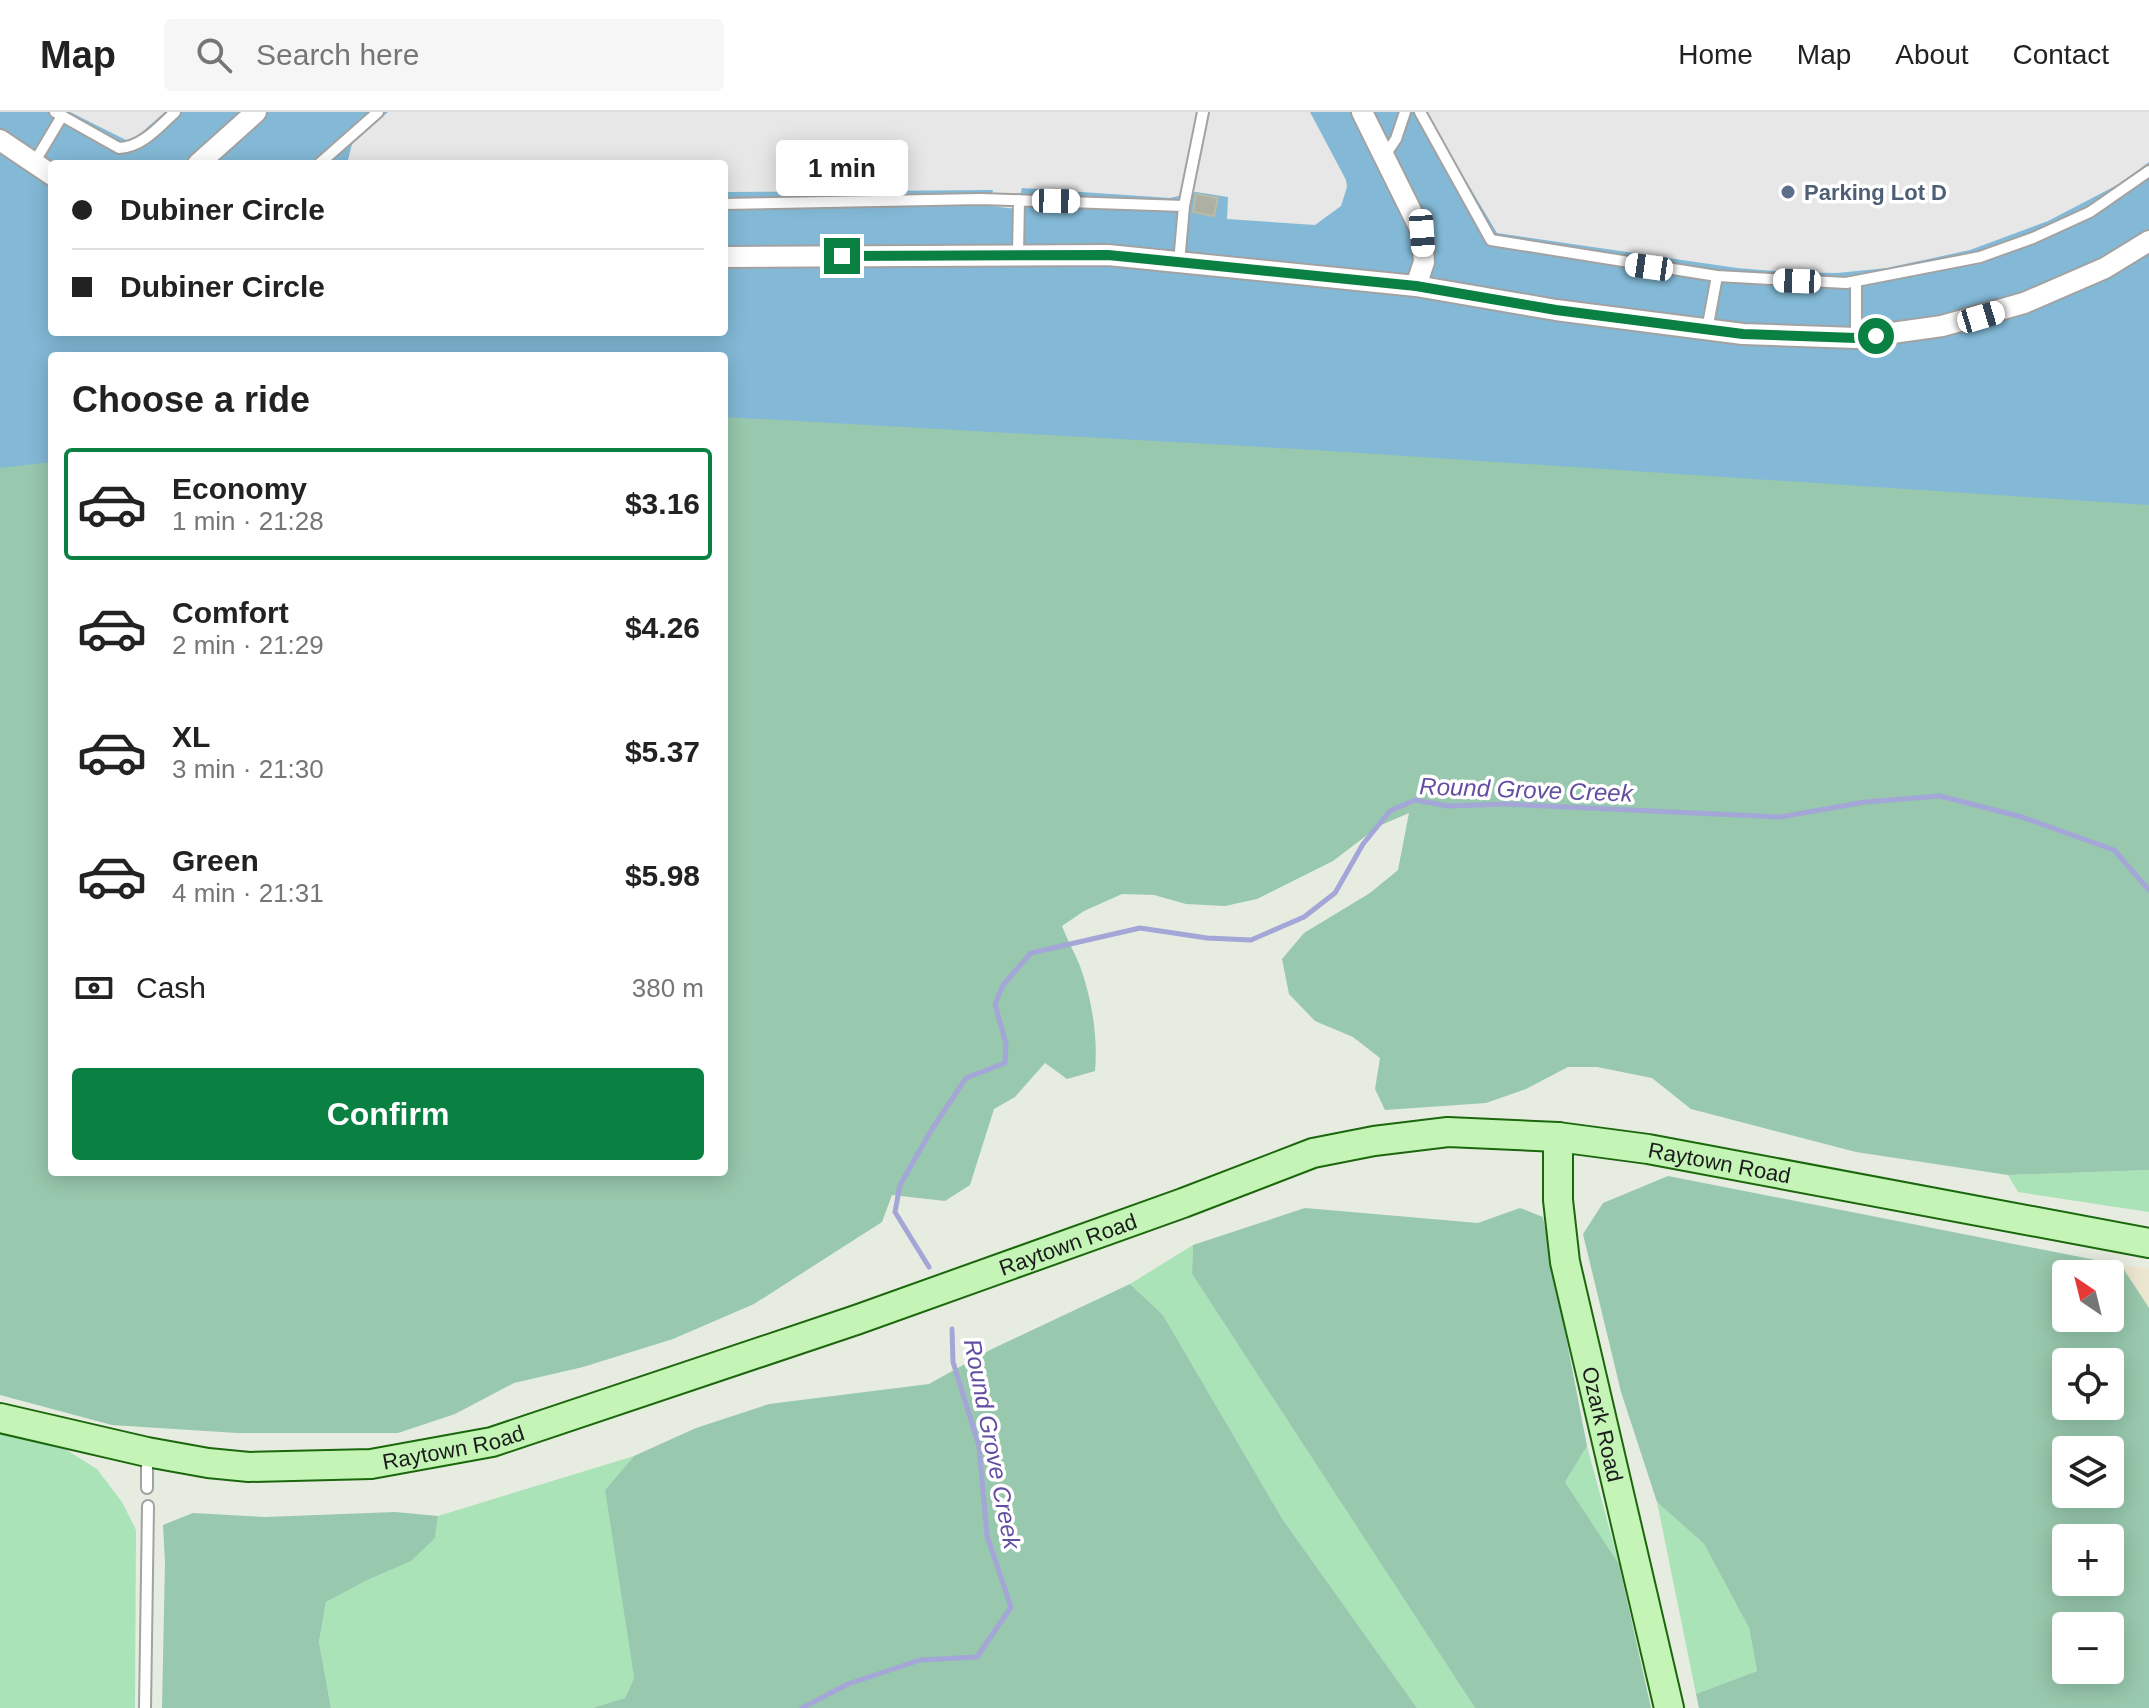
<!DOCTYPE html>
<meta charset="utf-8">
<style>
body{margin:0;font-family:Arial,sans-serif;background:#f6f6f6;color:#222;height:100vh;display:flex;flex-direction:column;font-size:30px;white-space:nowrap}
*{box-sizing:border-box;margin:0}
p{font-size:26px;color:#767676}
.icon{flex:none;width:44px;height:44px;fill:none;stroke:currentColor;stroke-width:2;stroke-linecap:round;stroke-linejoin:round}
.map{position:relative;flex:1;overflow:hidden}
.panel{position:absolute;left:48px;top:240px;width:680px;height:824px;display:flex;flex-direction:column;background:#fff;border-radius:8px;box-shadow:0 4px 20px #0003}
.panel>*{flex:none}
.banner{position:absolute;left:48px;top:48px;width:680px;height:176px;border-radius:8px;box-shadow:0 4px 20px #0003;display:grid;align-content:center;height:176px;padding:0 24px;background:#fff}
.needle{width:52px;rotate:325deg}
.fabs{position:absolute;left:2052px;top:1148px;display:grid;gap:16px}
.fabs a{display:grid;place-items:center;width:72px;height:72px;border-radius:8px;background:#fff;box-shadow:0 4px 20px #0003;font-size:40px}
.end{position:absolute;width:36px;height:36px;margin:-18px;border:10px solid #0b8043;background:#fff;box-shadow:0 0 0 4px #fff}
.from{border-radius:50%}
.bubble{position:absolute;height:56px;border-radius:8px;background:#fff;box-shadow:0 4px 20px #0003;font-size:26px;font-weight:700;line-height:56px;text-align:center}
.car{position:absolute;width:24px;height:48px;margin:-24px -12px;border-radius:10px;box-shadow:0 0 6px 2px #0007;background:linear-gradient(#fff 24%,#345 0 40%,#fff 0 76%,#345 0 86%,#fff 0)}
.banner b{display:flex;align-items:center;gap:28px;height:76px;font-size:30px}
.banner b+b{border-top:2px solid #e0e0e0}
.banner i{width:20px;height:20px;background:#222}
ul{padding:0;list-style:none}
li{display:flex;align-items:center;gap:24px;height:112px;margin:0 16px 12px;padding:0 8px;border:4px solid transparent;border-radius:8px}
li div{flex:1}
li b{display:block;font-size:30px}
li em{font-style:normal;font-weight:700}
li.current{border-color:#0b8043}
li>.icon{width:72px;height:72px;stroke-width:1.5}
h2{padding:0 24px;font-size:36px;line-height:96px}
.pay{display:flex;align-items:center;gap:20px;height:88px;padding:0 24px;font-size:30px}
.pay p{margin-inline-start:auto}
.action{display:flex;gap:16px;margin-top:auto;padding:16px 24px}
.action a{flex:1;height:92px;border-radius:8px;background:#0b8043;color:#fff;font-size:32px;font-weight:700;line-height:92px;text-align:center}
header{display:flex;align-items:center;gap:48px;box-sizing:border-box;height:112px;padding:0 40px;background:#fff;border-bottom:2px solid #e0e0e0}
header strong{font-size:38px}
nav{display:flex;gap:44px;margin-inline-start:auto;font-size:28px}
.search{width:560px;height:72px;background:#f6f6f6;display:flex;align-items:center;gap:20px;box-sizing:border-box;padding:0 28px;border-radius:8px;color:#767676;font-size:30px}
.map>svg:first-child{display:block}
.commercial{fill:#ece6d0}
.grass{fill:#a9e3b7}
.forest{fill:#98c8ad;fill-rule:evenodd}
.pitch{fill:#83b9d6;fill-rule:evenodd}
.parking{fill:#e7e7e7}
.lines{fill:none;stroke-linecap:round;stroke-linejoin:round}
.stream{stroke:#a3a6d7;stroke-width:5}
.building{fill:#afb0a4;stroke:#b8bca4;stroke-width:2}
.lane-casing{stroke:#a2a2a2;stroke-width:14}
.street-casing{stroke:#a2a2a2;stroke-width:24}
.secondary-casing{stroke:#1b670c;stroke-width:32}
.lane{stroke:#fff;stroke-width:10}
.street{stroke:#fff;stroke-width:20}
.secondary{stroke:#c4f4b6;stroke-width:28}
.route{stroke:#0b8043;stroke-width:10}
.service-dot{fill:#5c6f8a;stroke:#fff;stroke-width:3}
.labels{text-anchor:middle;stroke-width:7;stroke-linejoin:round;paint-order:stroke}
.service-label{font-size:22px;font-weight:bold;fill:#4e5e75;stroke:#fff;text-anchor:start}
.street-label{font-size:22px;fill:#1b1b1b;stroke:#fff}
.water-label{font-size:24px;font-style:italic;fill:#624fa2;stroke:#fff}
</style>
<header>
<strong>Map</strong>
<div class="search"><svg class="icon" aria-label="search" viewBox="0 0 24 24"><circle cx="10" cy="10" r="6"/><path d="M15 15l6 6"/></svg>Search here</div>
<nav><a>Home</a><a>Map</a><a>About</a><a>Contact</a></nav>
</header>
<div class="map">
<svg width="2149" height="1596" viewBox="0 0 2149 1596">
<rect width="100%" height="100%" fill="#e7ece1"/>
<path class="commercial" d="M2121,1153L2149,1156V1196Z"/>
<path class="grass" d="M2149,1058V1100L2018,1080L2008,1063Z
M1193,1133L1192,1162L1475,1596H1417L1283,1408L1163,1203L1130,1172Z
M0,1321L65,1337L97,1357L122,1390L136,1418L135,1596H0Z
M1587,1334L1619,1452L1565,1370Z
M634,1344L605,1378L634,1566L625,1586L592,1596H331L319,1530L326,1490L435,1426L438,1404Z
M1657,1390L1704,1432L1749,1516L1757,1559L1696,1582Z"/>
<path class="forest" d="M0,168L52,220V1060H724V267L2149,254V1058L2008,1063L1856,1040L1691,997L1652,966L1597,955H1568L1526,977L1486,991L1385,998L1375,977L1380,946L1353,925L1315,909L1289,882L1282,847L1304,821L1370,781L1398,758L1409,701L1379,714L1333,749L1257,787L1225,794L1186,792L1154,783L1122,782L1084,799L1062,814C1067,828 1075,841 1080,854C1092,887 1098,925 1095,959L1067,967L1045,951L1015,985L994,997L970,1073L945,1089L892,1083L882,1110L754,1192L673,1227L583,1255L514,1271L455,1302L398,1321H237L112,1313L0,1283Z
M1668,1064L2121,1153L2149,1196V1596H1699L1696,1582L1757,1559L1749,1516L1704,1432L1657,1390L1621,1280L1583,1122L1603,1091ZM2066,1162H2110V1206H2066ZM2066,1250H2110V1294H2066ZM2066,1338H2110V1382H2066ZM2066,1426H2110V1470H2066ZM2066,1514H2110V1558H2066Z
M1305,1096L1478,1111L1520,1096L1543,1105L1587,1334L1565,1370L1619,1452L1651,1596H1475L1192,1162L1193,1133Z
M1130,1172L1163,1203L1283,1408L1417,1596H592L625,1586L634,1566L605,1378L634,1344L696,1316L769,1292L929,1272L990,1238Z
M395,1400L438,1404L435,1426L411,1449L367,1468L326,1490L319,1530L331,1596H162L165,1450L163,1413L193,1401L265,1405Z"/>
<path class="pitch" d="M0,0H2149V393L1315,338L724,305V244H52V350L0,356ZM52,52H724V220H52Z"/>
<path class="parking" d="M70,0H165L132,29H128Z
M388,0H1310L1346,68L1347,75L1341,94L1315,113L1227,107L1228,85L1196,80L1170,86L1022,76L1017,97L990,94L993,78L724,80V52H347L352,32Z
M1425,0H2149V50L2121,71L2048,109L1970,138L1887,156L1837,161L1787,160L1737,156L1497,121Z"/>
<g class="lines">
<path class="stream" d="M929,1155L895,1100L900,1073L932,1017L966,966L1005,951L1006,932L995,892L1003,873L1031,841L1140,816L1207,826L1251,828L1304,805L1335,781L1363,732L1390,699L1415,688L1448,694L1505,692L1780,705L1865,690L1940,684L2022,705L2114,738L2149,778
M802,1596L848,1572L920,1548L977,1545L1011,1495L987,1424L979,1334L953,1250L952,1217"/>
</g>
<path class="building" d="M1196,82L1218,86L1214,104L1193,100Z"/>
<g class="lines">
<g class="lane-casing">
<path id="lane" d="M55,0L119,36C142,35 159,15 175,0
M1420,0L1491,128L1717,164L1846,171L1980,145L2033,126L2090,100L2149,59
M1385,43L1396,27L1405,0
M34,51L62,4
M319,52L378,0
M724,92L980,87L1184,94L1203,0
M1018,142L1019,88
M1179,151L1184,94
M1707,218L1717,164
M1856,226V169
M147,1342V1376
M145,1596L148,1394"/>
</g>
<g class="street-casing">
<path id="street" d="M1362,0L1422,121L1424,150L1416,174
M0,28L52,63
M198,52L256,0
M724,145L1108,143L1416,174L1556,198L1743,222L1856,226L1942,214L2024,191L2105,156L2149,129"/>
</g>
<g class="secondary-casing">
<g id="secondary">
<path id="s1" d="M1558,1025V1088L1565,1150L1669,1596"/>
<path id="s2" d="M0,1306L147,1340L208,1351L249,1355L371,1352L492,1330L856,1208L1183,1091L1313,1041L1374,1029L1448,1020L1558,1025L1648,1037L2149,1131"/>
</g>
</g>
<use href="#lane" class="lane"/>
<use href="#street" class="street"/>
<use href="#secondary" class="secondary"/>
</g>
<g class="lines">
<path class="route" d="M842,144L1108,143L1416,174L1556,198L1743,222L1856,226L1876,224"/>
</g>
<circle class="service-dot" cx="1788" cy="80" r="8"/>
<g class="labels">
<g class="service-label">
<text x="1804" y="88">Parking Lot D</text>
</g>
<g class="street-label">
<text dy="8" stroke="none"><textPath href="#s2" startOffset="1780">Raytown Road</textPath></text>
<text dy="8" stroke="none"><textPath href="#s2" startOffset="1108">Raytown Road</textPath></text>
<text dy="8" stroke="none"><textPath href="#s1" startOffset="292">Ozark Road</textPath></text>
<text dy="8" stroke="none"><textPath href="#s2" startOffset="460">Raytown Road</textPath></text>
</g>
<g class="water-label">
<text transform="translate(1526 678) rotate(2)" y="8">Round Grove Creek</text>
<text transform="translate(992 1332) rotate(79)" y="8">Round Grove Creek</text>
</g>
</g>
</svg>
<div class="fabs">
<a><svg class="needle" viewBox="-14 -14 28 28"><path d="M0-13l5 13h-10z" fill="#e53935"/><path d="M0 13l5-13h-10z" fill="#767676"/></svg></a>
<a><svg class="icon" aria-label="locate" viewBox="0 0 24 24"><circle cx="12" cy="12" r="6"/><path d="M12 2v4M12 18v4M2 12h4M18 12h4"/></svg></a>
<a><svg class="icon" aria-label="layers" viewBox="0 0 24 24"><path d="M12 4l9 5-9 5-9-5zM3 14l9 5 9-5"/></svg></a>
<a>+</a>
<a>−</a>
</div>
<i class="end from" style="left:1876px;top:224px"></i>
<i class="end" style="left:842px;top:144px"></i>
<div class="bubble" style="left:776px;top:28px;width:132px">1 min</div>
<i class="car" style="left:1056px;top:89px;rotate:91deg"></i>
<i class="car" style="left:1422px;top:121px;rotate:176deg"></i>
<i class="car" style="left:1649px;top:155px;rotate:278deg"></i>
<i class="car" style="left:1797px;top:169px;rotate:272deg"></i>
<i class="car" style="left:1981px;top:205px;rotate:73deg"></i>
<div class="banner">
<b><i class="from"></i>Dubiner Circle</b>
<b><i></i>Dubiner Circle</b>
</div>
<section class="panel">
<h2>Choose a ride</h2>
<ul>
<li class="current"><svg class="icon" aria-label="car" viewBox="0 0 24 24"><path d="M5 17H2v-5l4-1 3-4h7l3 4 3 1v5h-3M9 17h6M6 11h13"/><circle cx="7" cy="17" r="2"/><circle cx="17" cy="17" r="2"/></svg><div><b>Economy</b><p>1 min · 21:28</p></div><em>$3.16</em></li>
<li><svg class="icon" aria-label="car" viewBox="0 0 24 24"><path d="M5 17H2v-5l4-1 3-4h7l3 4 3 1v5h-3M9 17h6M6 11h13"/><circle cx="7" cy="17" r="2"/><circle cx="17" cy="17" r="2"/></svg><div><b>Comfort</b><p>2 min · 21:29</p></div><em>$4.26</em></li>
<li><svg class="icon" aria-label="car" viewBox="0 0 24 24"><path d="M5 17H2v-5l4-1 3-4h7l3 4 3 1v5h-3M9 17h6M6 11h13"/><circle cx="7" cy="17" r="2"/><circle cx="17" cy="17" r="2"/></svg><div><b>XL</b><p>3 min · 21:30</p></div><em>$5.37</em></li>
<li><svg class="icon" aria-label="car" viewBox="0 0 24 24"><path d="M5 17H2v-5l4-1 3-4h7l3 4 3 1v5h-3M9 17h6M6 11h13"/><circle cx="7" cy="17" r="2"/><circle cx="17" cy="17" r="2"/></svg><div><b>Green</b><p>4 min · 21:31</p></div><em>$5.98</em></li>
</ul>
<div class="pay"><svg class="icon" aria-label="cash" viewBox="0 0 24 24"><path d="M3 7h18v10H3z"/><circle cx="12" cy="12" r="2"/></svg>Cash<p>380 m</p></div>
<div class="action"><a>Confirm</a></div>
</section>
</div>
